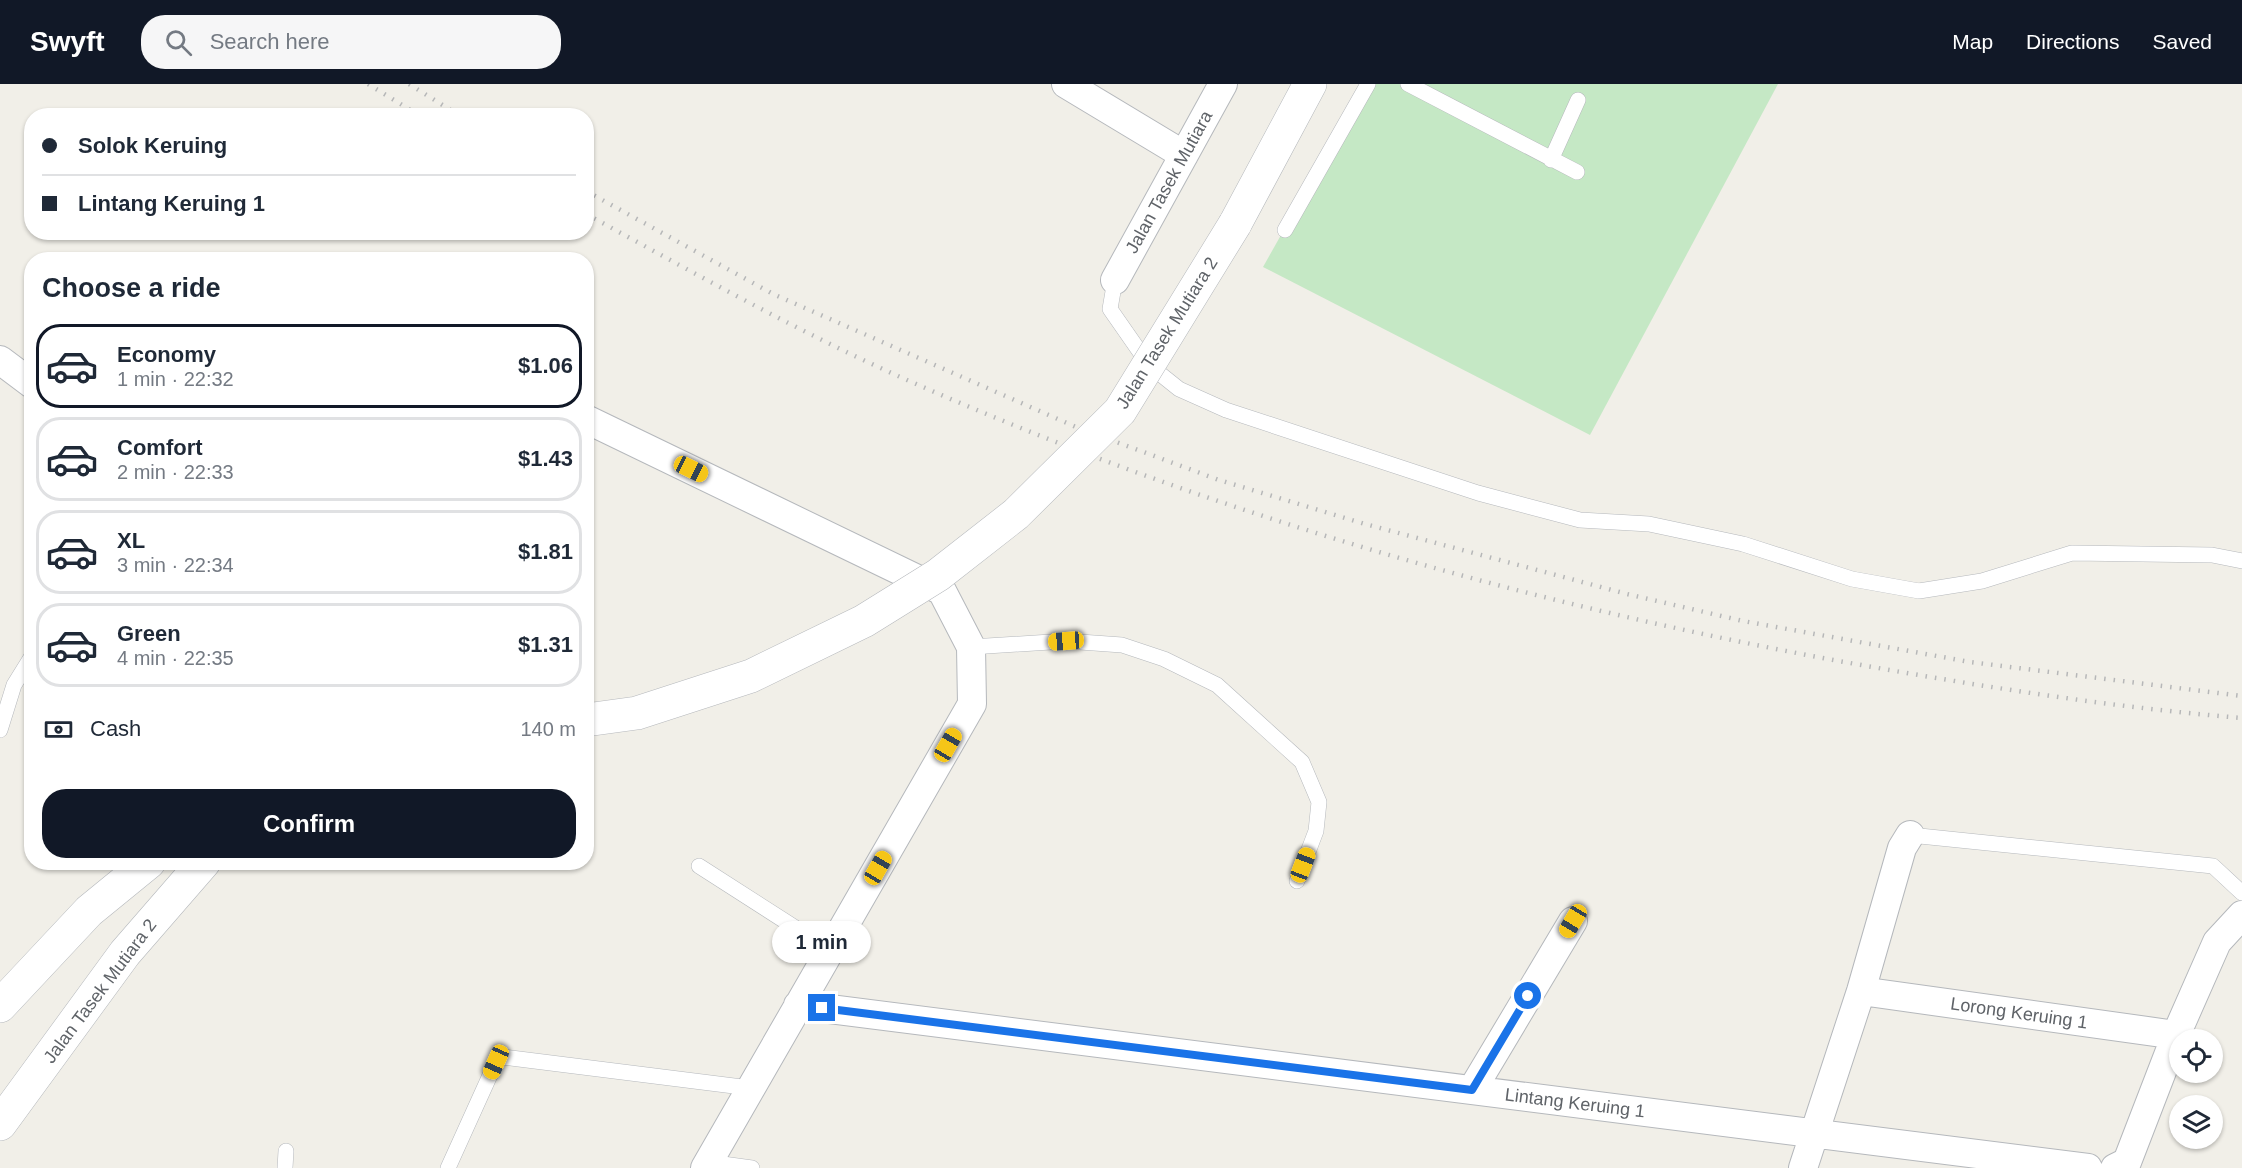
<!DOCTYPE html>
<meta charset="utf-8">
<style>
body{margin:0;font-family:Helvetica,sans-serif;background:#f6f6f7;color:#1f2937;height:100vh;display:flex;flex-direction:column;font-size:22px;white-space:nowrap}
*{box-sizing:border-box;margin:0}
p{font-size:20px;color:#747a83}
.icon{flex:none;width:33px;height:33px;fill:none;stroke:currentColor;stroke-width:2;stroke-linecap:round;stroke-linejoin:round}
.map{position:relative;flex:1;overflow:hidden}
.panel{position:absolute;left:24px;top:168px;width:570px;height:618px;display:flex;flex-direction:column;background:#fff;border-radius:24px;box-shadow:0 2px 4px #0004}
.panel>*{flex:none}
.hud{position:absolute;left:24px;top:24px;width:570px;height:132px;border-radius:24px;box-shadow:0 2px 4px #0004;display:grid;align-content:center;height:132px;padding:0 18px;background:#fff}
.buttons{position:absolute;left:2169px;top:945px;display:grid;gap:12px}
.buttons a{display:grid;place-items:center;width:54px;height:54px;border-radius:50%;background:#fff;box-shadow:0 2px 4px #0004;font-size:30px}
.end{position:absolute;width:27px;height:27px;margin:-14px;border:8px solid #1a73e8;background:#fff;box-shadow:0 0 0 3px #fff}
.from{border-radius:50%}
.bubble{position:absolute;height:42px;border-radius:21px;background:#fff;box-shadow:0 2px 4px #0004;font-size:20px;font-weight:700;line-height:42px;text-align:center}
.car{position:absolute;width:18px;height:36px;margin:-18px -9px;border-radius:8px;box-shadow:0 0 4px 2px #0007;background:linear-gradient(#f5c518 24%,#345 0 40%,#f5c518 0 76%,#345 0 86%,#f5c518 0)}
.hud b{display:flex;align-items:center;gap:21px;height:57px;font-size:22px}
.hud b+b{border-top:2px solid #e0e1e3}
.hud i{width:15px;height:15px;background:#1f2937}
ul{padding:0;list-style:none}
li{display:flex;align-items:center;gap:18px;height:84px;margin:0 12px 9px;padding:0 6px;border:3px solid #e0e1e3;border-radius:24px}
li div{flex:1}
li b{display:block;font-size:22px}
li em{font-style:normal;font-weight:700}
li.active{border-color:#111827}
li>.icon{width:54px;height:54px;stroke-width:1.5}
h2{padding:0 18px;font-size:27px;line-height:72px}
.pay{display:flex;align-items:center;gap:15px;height:66px;padding:0 18px;font-size:22px}
.pay p{margin-inline-start:auto}
.button{display:flex;gap:12px;margin-top:auto;padding:12px 18px}
.button a{flex:1;height:69px;border-radius:24px;background:#111827;color:#fff;font-size:24px;font-weight:700;line-height:69px;text-align:center}
header{display:flex;align-items:center;gap:36px;box-sizing:border-box;height:84px;padding:0 30px;background:#111827;color:#fff}
header strong{font-size:28px}
nav{display:flex;gap:33px;margin-inline-start:auto;font-size:21px}
.search{width:420px;height:54px;background:#f6f6f7;display:flex;align-items:center;gap:15px;box-sizing:border-box;padding:0 21px;border-radius:24px;color:#747a83;font-size:22px}
.map>svg:first-child{display:block}
.green{fill:#c5e8c5}
.lines{fill:none;stroke-linecap:round;stroke-linejoin:round}
.service-casing{stroke:#b5b8bc;stroke-width:16}
.minor-casing{stroke:#b5b8bc;stroke-width:30}
.tertiary-casing{stroke:#b5b8bc;stroke-width:34}
.service{stroke:#fff;stroke-width:15}
.minor{stroke:#fff;stroke-width:28}
.tertiary{stroke:#fff;stroke-width:33}
.rail{stroke:#b6b7b8;stroke-width:4.5;stroke-dasharray:1.5 8;stroke-linecap:butt}
.tertiary-bridge-casing{stroke:#b5b8bc;stroke-width:34;stroke-linecap:butt}
.tertiary-bridge{stroke:#fff;stroke-width:33}
.route{stroke:#1a73e8;stroke-width:8}
.labels{text-anchor:middle;stroke-width:6;stroke-linejoin:round;paint-order:stroke}
.street-label{font-size:18px;fill:#5f6368;stroke:#fff}
</style>
<header>
<strong>Swyft</strong>
<div class="search"><svg class="icon" aria-label="search" viewBox="0 0 24 24"><circle cx="10" cy="10" r="6"/><path d="M15 15l6 6"/></svg>Search here</div>
<nav><a>Map</a><a>Directions</a><a>Saved</a></nav>
</header>
<div class="map">
<svg width="2242" height="1084" viewBox="0 0 2242 1084">
<rect width="100%" height="100%" fill="#f1efe8"/>
<path class="green" d="M1366,0H1778L1590,351L1263,183Z"/>
<g class="lines">
<g class="service-casing">
<path id="service" d="M1408,0L1577,88
M1551,76L1578,16
M1285,146L1368,0
M1115,196L1110,225L1149,281L1179,305L1226,326L1478,409L1580,436L1649,440L1743,460L1852,495L1919,507L1982,497L2072,469L2212,471L2242,477
M971,563L1066,557L1122,561L1164,575L1217,601L1302,678L1319,718L1316,747L1297,797
M0,646L14,601L32,572
M1910,751L2213,782L2242,809
M699,782L830,866
M708,1078L752,1084
M285,1084L286,1067
M448,1084L496,978L503,973L750,1004"/>
</g>
<g class="minor-casing">
<path id="minor" d="M1066,0L1184,71
M1115,196L1223,0
M0,276L32,300
M586,335L942,507L971,563L972,620L705,1084
M1861,907L2176,951
M798,921L2088,1084
M1472,1006L1573,837
M1803,1084L1861,907L1902,764L1910,751
M2115,1084L2127,1078L2176,951L2217,858L2242,831"/>
</g>
<g class="tertiary-casing">
<path id="tertiary" d="M1235,140L1310,0
M0,922L89,827L149,778
M0,1040L125,869L204,778"/>
</g>
<use href="#service" class="service"/>
<use href="#minor" class="minor"/>
<use href="#tertiary" class="tertiary"/>
<path class="rail" d="M368,0L420,32
M409,0L460,32
M586,107L773,210L1076,343L1219,396L1365,440L1627,510L1743,537L1970,578L2242,612
M586,130C689,186 791,244 898,292C1210,431 1542,525 1878,584C1998,605 2120,624 2242,634"/>
<g class="tertiary-bridge-casing">
<path id="tertiary-bridge" d="M586,636L637,629L751,592L864,537L938,491L1016,430L1120,327L1235,140"/>
</g>
<use href="#tertiary-bridge" class="tertiary-bridge"/>
</g>
<g class="lines">
<path class="route" d="M822,924L1472,1006L1528,912"/>
</g>
<g class="labels">
<g class="street-label">
<text transform="translate(1169 98) rotate(-61)" y="6">Jalan Tasek Mutiara</text>
<text transform="translate(1167 249) rotate(-58)" y="6">Jalan Tasek Mutiara 2</text>
<text transform="translate(100 907) rotate(-53)" y="6">Jalan Tasek Mutiara 2</text>
<text transform="translate(2019 929) rotate(8)" y="6">Lorong Keruing 1</text>
<text transform="translate(1575 1019) rotate(7)" y="6">Lintang Keruing 1</text>
</g>
</g>
</svg>
<div class="buttons">
<a><svg class="icon" aria-label="locate" viewBox="0 0 24 24"><circle cx="12" cy="12" r="6"/><path d="M12 2v4M12 18v4M2 12h4M18 12h4"/></svg></a>
<a><svg class="icon" aria-label="layers" viewBox="0 0 24 24"><path d="M12 4l9 5-9 5-9-5zM3 14l9 5 9-5"/></svg></a>
</div>
<i class="end from" style="left:1528px;top:912px"></i>
<i class="end" style="left:822px;top:924px"></i>
<div class="bubble" style="left:772px;top:837px;width:99px">1 min</div>
<i class="car" style="left:691px;top:385px;rotate:116deg"></i>
<i class="car" style="left:1066px;top:557px;rotate:266deg"></i>
<i class="car" style="left:948px;top:661px;rotate:30deg"></i>
<i class="car" style="left:1303px;top:781px;rotate:21deg"></i>
<i class="car" style="left:878px;top:784px;rotate:30deg"></i>
<i class="car" style="left:1573px;top:837px;rotate:211deg"></i>
<i class="car" style="left:496px;top:978px;rotate:204deg"></i>
<div class="hud">
<b><i class="from"></i>Solok Keruing</b>
<b><i></i>Lintang Keruing 1</b>
</div>
<section class="panel">
<h2>Choose a ride</h2>
<ul>
<li class="active"><svg class="icon" aria-label="car" viewBox="0 0 24 24"><path d="M5 17H2v-5l4-1 3-4h7l3 4 3 1v5h-3M9 17h6M6 11h13"/><circle cx="7" cy="17" r="2"/><circle cx="17" cy="17" r="2"/></svg><div><b>Economy</b><p>1 min · 22:32</p></div><em>$1.06</em></li>
<li><svg class="icon" aria-label="car" viewBox="0 0 24 24"><path d="M5 17H2v-5l4-1 3-4h7l3 4 3 1v5h-3M9 17h6M6 11h13"/><circle cx="7" cy="17" r="2"/><circle cx="17" cy="17" r="2"/></svg><div><b>Comfort</b><p>2 min · 22:33</p></div><em>$1.43</em></li>
<li><svg class="icon" aria-label="car" viewBox="0 0 24 24"><path d="M5 17H2v-5l4-1 3-4h7l3 4 3 1v5h-3M9 17h6M6 11h13"/><circle cx="7" cy="17" r="2"/><circle cx="17" cy="17" r="2"/></svg><div><b>XL</b><p>3 min · 22:34</p></div><em>$1.81</em></li>
<li><svg class="icon" aria-label="car" viewBox="0 0 24 24"><path d="M5 17H2v-5l4-1 3-4h7l3 4 3 1v5h-3M9 17h6M6 11h13"/><circle cx="7" cy="17" r="2"/><circle cx="17" cy="17" r="2"/></svg><div><b>Green</b><p>4 min · 22:35</p></div><em>$1.31</em></li>
</ul>
<div class="pay"><svg class="icon" aria-label="cash" viewBox="0 0 24 24"><path d="M3 7h18v10H3z"/><circle cx="12" cy="12" r="2"/></svg>Cash<p>140 m</p></div>
<div class="button"><a>Confirm</a></div>
</section>
</div>
